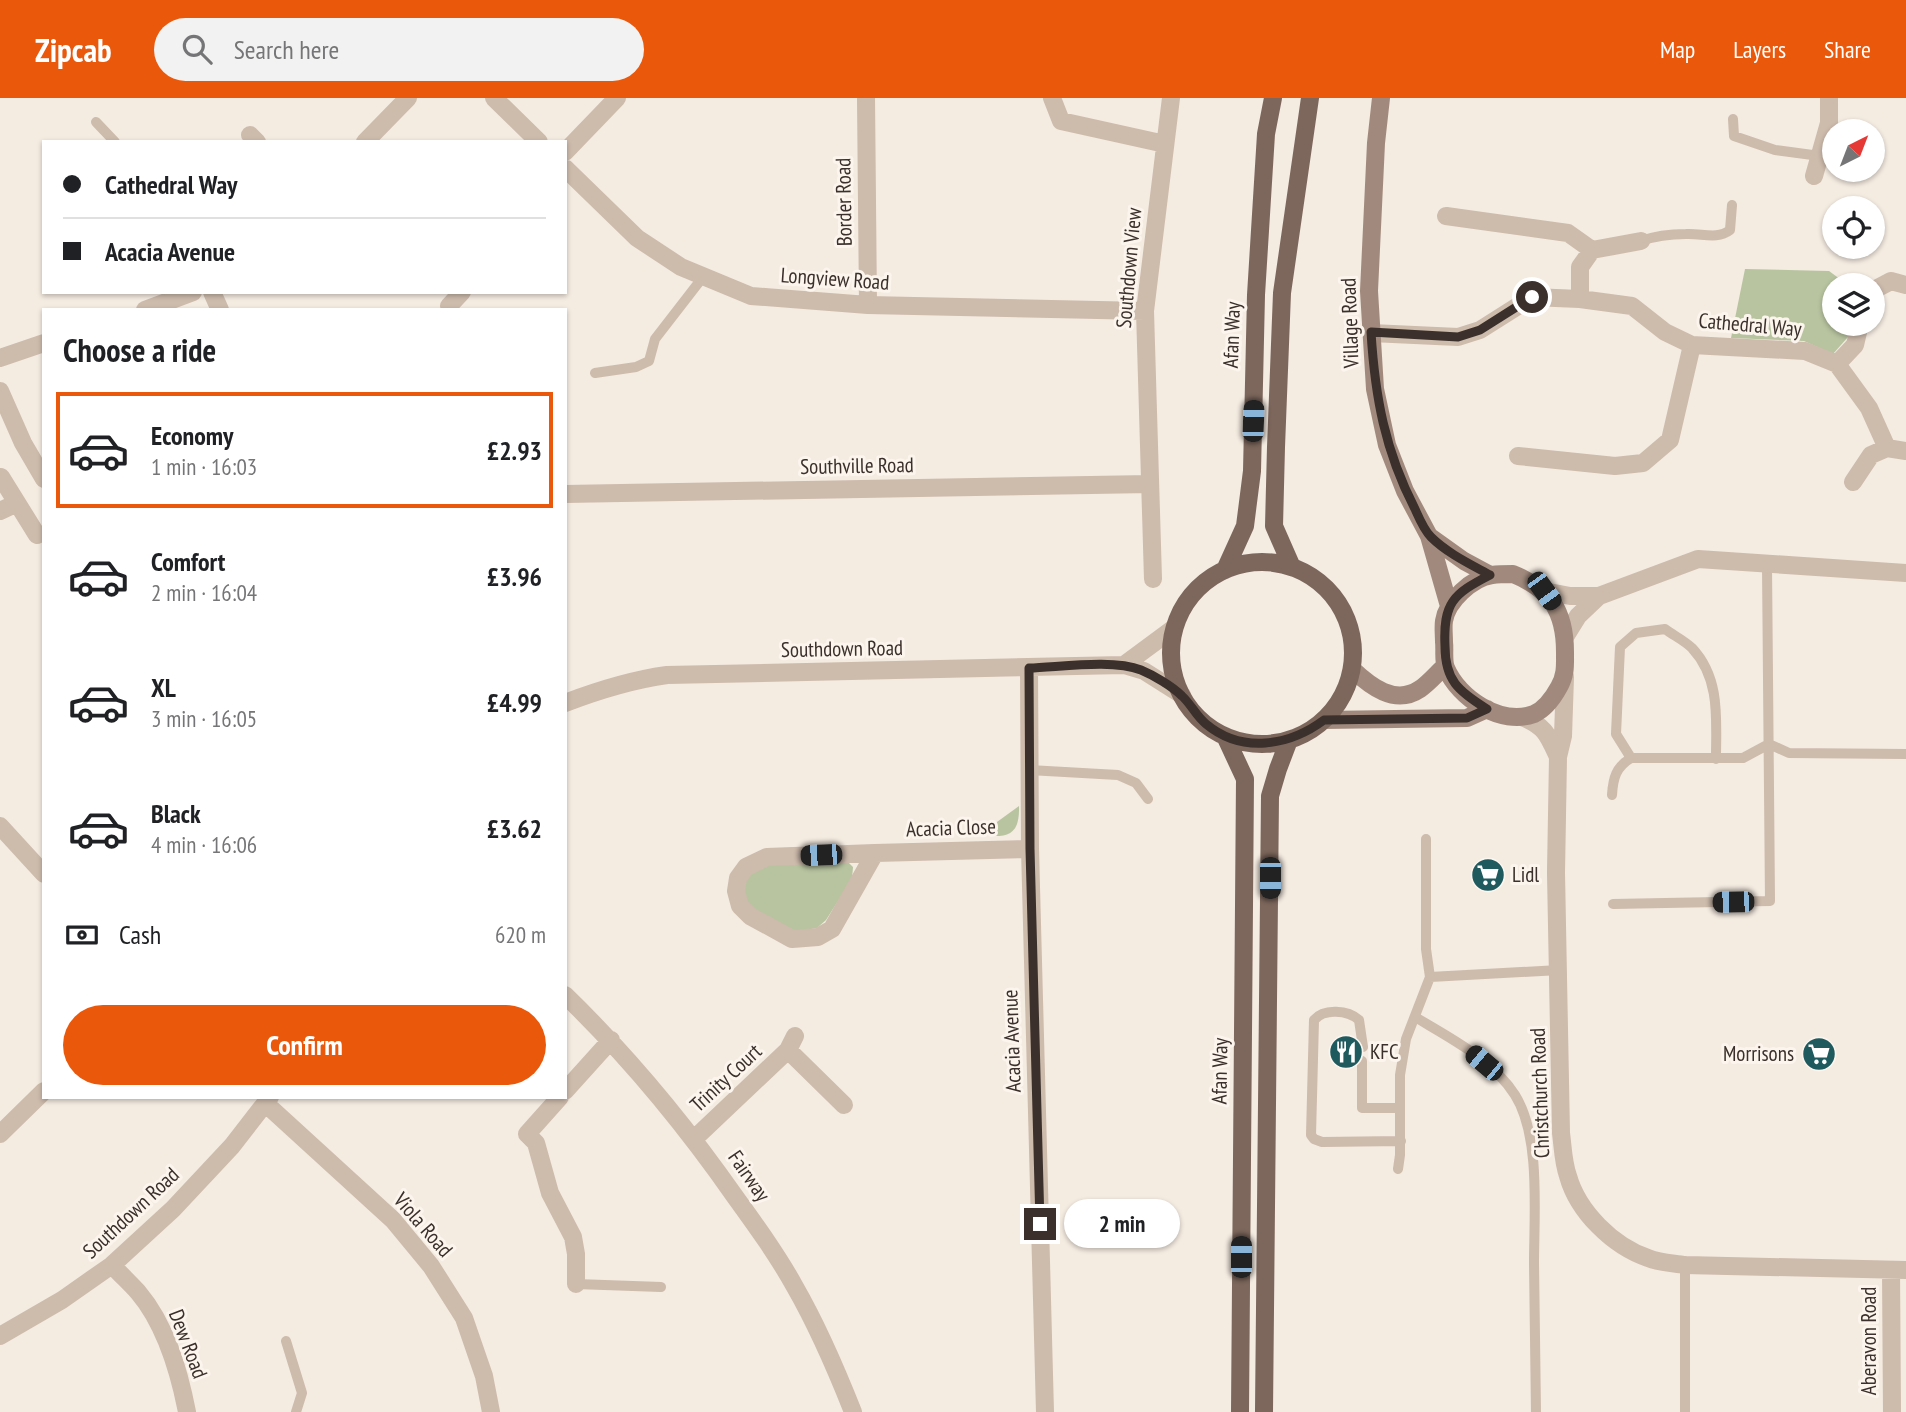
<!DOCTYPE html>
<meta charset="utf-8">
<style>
body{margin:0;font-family:"PT Sans Narrow",sans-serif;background:#f2f2f2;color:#202124;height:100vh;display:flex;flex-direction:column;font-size:26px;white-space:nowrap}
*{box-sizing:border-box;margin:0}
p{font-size:23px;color:#757577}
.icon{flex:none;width:38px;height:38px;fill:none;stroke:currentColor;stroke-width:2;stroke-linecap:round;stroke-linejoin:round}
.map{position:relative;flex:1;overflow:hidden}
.sheet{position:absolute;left:42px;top:210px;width:525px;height:791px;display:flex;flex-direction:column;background:#fff;border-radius:0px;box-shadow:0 2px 5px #0004}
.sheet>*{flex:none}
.hud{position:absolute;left:42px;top:42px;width:525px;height:154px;border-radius:0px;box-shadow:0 2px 5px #0004;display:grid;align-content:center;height:154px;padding:0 21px;background:#fff}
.needle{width:46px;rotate:42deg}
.controls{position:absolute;left:1822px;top:21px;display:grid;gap:14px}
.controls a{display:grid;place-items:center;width:63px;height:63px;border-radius:50%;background:#fff;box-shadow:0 2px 5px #0004;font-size:35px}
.end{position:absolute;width:32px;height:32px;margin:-16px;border:9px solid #3b302b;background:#fff;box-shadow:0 0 0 4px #fff}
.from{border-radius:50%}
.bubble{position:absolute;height:49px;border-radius:24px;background:#fff;box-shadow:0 2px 5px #0004;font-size:23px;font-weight:700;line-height:49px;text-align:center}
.car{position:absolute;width:21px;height:42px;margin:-21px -10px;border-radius:9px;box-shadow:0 0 5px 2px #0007;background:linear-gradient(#222 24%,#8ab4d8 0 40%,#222 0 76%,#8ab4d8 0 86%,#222 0)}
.hud b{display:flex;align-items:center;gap:24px;height:66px;font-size:26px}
.hud b+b{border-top:2px solid #e0e0e0}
.hud i{width:18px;height:18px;background:#202124}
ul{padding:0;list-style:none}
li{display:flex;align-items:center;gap:21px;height:116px;margin:0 14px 10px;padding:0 7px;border:4px solid transparent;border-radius:0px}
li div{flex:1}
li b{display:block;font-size:26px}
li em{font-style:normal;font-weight:700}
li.selected{border-color:#ea580c}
li>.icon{width:63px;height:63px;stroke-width:1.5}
h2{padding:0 21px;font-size:32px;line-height:84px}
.pay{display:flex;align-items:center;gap:18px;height:77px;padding:0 21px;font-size:26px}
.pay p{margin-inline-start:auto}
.button{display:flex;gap:14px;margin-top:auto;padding:14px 21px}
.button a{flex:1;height:80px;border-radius:42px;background:#ea580c;color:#fff;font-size:28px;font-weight:700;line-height:80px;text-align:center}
header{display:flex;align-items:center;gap:42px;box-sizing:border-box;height:98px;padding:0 35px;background:#ea580c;color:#fff}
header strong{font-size:33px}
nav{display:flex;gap:38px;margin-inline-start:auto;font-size:24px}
.search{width:490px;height:63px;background:#f2f2f2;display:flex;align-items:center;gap:18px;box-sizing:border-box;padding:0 24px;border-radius:38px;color:#757577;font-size:26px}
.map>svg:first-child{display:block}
.green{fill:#b8c4a0}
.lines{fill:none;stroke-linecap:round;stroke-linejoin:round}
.lane{stroke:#cdbbac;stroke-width:10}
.street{stroke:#cdbbac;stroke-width:18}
.secondary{stroke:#a18a7d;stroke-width:18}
.primary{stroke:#7d675c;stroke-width:18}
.route{stroke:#3b302b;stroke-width:9}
.labels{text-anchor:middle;stroke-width:6;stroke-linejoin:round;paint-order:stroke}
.street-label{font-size:21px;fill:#3b302b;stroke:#fbf5ee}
.poi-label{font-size:21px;fill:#3b302b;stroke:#fbf5ee;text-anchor:start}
</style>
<header>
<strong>Zipcab</strong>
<div class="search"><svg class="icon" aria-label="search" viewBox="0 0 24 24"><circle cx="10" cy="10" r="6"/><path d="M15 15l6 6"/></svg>Search here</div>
<nav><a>Map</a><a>Layers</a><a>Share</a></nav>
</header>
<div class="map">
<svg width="1906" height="1314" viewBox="0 0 1906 1314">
<rect width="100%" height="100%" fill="#f4ebe1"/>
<path class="green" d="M1745,171L1829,173L1848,187H1834V226H1851L1848,239L1833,256L1804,243L1731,240Z
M1019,708C1020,739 1006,740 979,737Z
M846,762L853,769L852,781L826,822L817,830L794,834L752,814L745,802L744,791L747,779L758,765Z"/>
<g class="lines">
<path class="lane" d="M1733,21L1734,38L1775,52L1820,58
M96,24L115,44
M1641,143C1655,138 1671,136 1686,136C1702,135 1717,142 1730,132L1732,107
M595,275L636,269L649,263L655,241L703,179
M1631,660L1616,636L1620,549L1636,535L1665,531C1673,537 1685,543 1692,550C1721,581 1716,622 1716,661
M1029,672L1118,677L1136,685L1148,701
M1612,697C1613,680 1616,669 1631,660H1743L1769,646L1789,655L1906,656
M1613,806L1770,803L1767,467
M1430,879L1559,872
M1415,919C1450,940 1492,961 1515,997C1541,1038 1534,1117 1534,1165C1535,1214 1535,1264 1536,1314
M1363,949L1359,922C1348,912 1324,910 1314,922L1311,1037L1314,1041L1322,1044L1401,1043
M1362,963V1010H1400
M1398,1071L1400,1057V977L1406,941L1430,879L1426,851V741
M576,1186L661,1189
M286,1243L302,1295L296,1314
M1685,1314V1167"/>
<path class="street" d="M494,0L539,44
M866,0L868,207
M1052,0L1061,23L1165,46
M250,37L257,44
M365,44L408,0
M565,54L617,0
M565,70L637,140L681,169L751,198L868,207L1145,213
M1814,78L1829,25V0
M1446,118L1568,135L1592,152
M1872,193L1891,183L1906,187
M212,194L220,212
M1580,201V169L1592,152L1641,143
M449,208L462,194
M145,212L193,194
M1371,235L1458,239L1480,232L1532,199L1580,201L1632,208L1665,234L1692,247L1805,253L1837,266L1869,310L1887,350L1906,353
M0,260L44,245
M1837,266L1855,247L1860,226
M0,293L23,345L44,381
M1518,358L1615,368L1643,365L1670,342L1692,247
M1,379L37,437
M1853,384L1871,357L1887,350
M565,396L1150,386
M0,413L17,405
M1153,481L1145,213L1171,0
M1544,493L1570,498H1599L1698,461L1906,475
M1565,539L1578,518L1599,498
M1124,567L1174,530
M1029,570L1030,751L1045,1314
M1565,579L1563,638L1558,659L1556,775L1561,1035C1563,1050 1563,1064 1568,1078C1578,1114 1613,1148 1648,1160C1660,1165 1673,1165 1685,1167L1906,1172
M565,605C599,592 631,582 667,577L1124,567L1144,573L1182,597
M1522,619C1545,628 1548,637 1558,659
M0,728L44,776
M875,755L832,831L818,839L792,841L750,818L740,808L736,793L738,780L746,769L767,759L875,755L1030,751
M565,897C630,960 685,1027 736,1100C757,1129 778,1158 795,1189C818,1229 836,1271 853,1314
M788,952L844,1007
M565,993L611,942
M560,999L527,1036L536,1045L550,1095L573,1139L576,1156V1186
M266,1006L393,1122L431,1168L464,1220L484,1278L491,1314
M0,1036L44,993
M694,1041L788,952L795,938
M112,1167C120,1176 130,1185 138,1194C166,1227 179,1273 187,1314
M1891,1172L1892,1314
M0,1238L62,1202L112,1167L173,1111L232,1048L270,999"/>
<path class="secondary" d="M1381,0L1376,45L1369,193L1375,291L1387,347L1405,393L1429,438L1449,508
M1429,438L1464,463L1490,477
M1513,476C1550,491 1565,513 1565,554C1565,567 1566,577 1559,589C1553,600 1545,611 1534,616C1501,628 1459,601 1446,570C1443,563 1445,552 1444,544C1444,537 1443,529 1444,523C1447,503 1472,480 1492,477C1499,476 1506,476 1513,476Z
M1352,571C1370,588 1395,608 1420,591C1429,585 1437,575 1445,568
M1324,622L1467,620L1487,611"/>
<path class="primary" d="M1171 555a91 91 0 1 1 182 0a91 91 0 1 1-182 0Z
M1292,469L1274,428L1276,349L1282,195L1310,0
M1225,472L1245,428L1252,373L1256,197L1266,36L1273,0
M1225,638L1245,681L1240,1314
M1264,1314L1270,698L1278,671L1289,642"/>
</g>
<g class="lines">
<path class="route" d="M1040,1126L1030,751L1029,570C1061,569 1113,561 1141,572C1153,577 1172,588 1182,598C1191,606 1196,618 1206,626C1242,656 1289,648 1324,622L1467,620L1487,611C1458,593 1445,582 1445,548C1443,505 1453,496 1490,477C1470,466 1447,455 1431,439C1424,432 1419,420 1415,411C1385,353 1375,299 1371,234L1458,239L1480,232L1532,199"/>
</g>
<defs>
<g id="supermarket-disc" transform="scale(1.75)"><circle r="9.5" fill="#1f5a5e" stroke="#fbf5ee"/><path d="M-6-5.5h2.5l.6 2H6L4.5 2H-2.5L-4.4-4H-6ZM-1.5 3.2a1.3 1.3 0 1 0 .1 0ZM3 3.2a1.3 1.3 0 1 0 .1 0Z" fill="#fff"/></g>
<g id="restaurant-disc" transform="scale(1.75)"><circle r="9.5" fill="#1f5a5e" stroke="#fbf5ee"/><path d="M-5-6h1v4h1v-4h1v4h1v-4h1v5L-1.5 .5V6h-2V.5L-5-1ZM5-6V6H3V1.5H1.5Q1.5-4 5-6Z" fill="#fff"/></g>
</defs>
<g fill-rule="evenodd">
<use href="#supermarket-disc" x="1488" y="777"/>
<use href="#restaurant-disc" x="1346" y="954"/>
<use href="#supermarket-disc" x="1819" y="956"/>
</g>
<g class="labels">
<g class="street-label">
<text transform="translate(844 104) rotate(-91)" y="7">Border Road</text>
<text transform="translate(1129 170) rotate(-85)" y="7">Southdown View</text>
<text transform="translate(835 181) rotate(4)" y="7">Longview Road</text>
<text transform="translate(1350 225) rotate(-92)" y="7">Village Road</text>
<text transform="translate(1750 227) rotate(5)" y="7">Cathedral Way</text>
<text transform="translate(1232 237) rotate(-88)" y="7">Afan Way</text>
<text transform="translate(857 368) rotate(-1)" y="7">Southville Road</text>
<text transform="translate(842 551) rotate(-1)" y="7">Southdown Road</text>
<text transform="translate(951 730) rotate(-2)" y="7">Acacia Close</text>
<text transform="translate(1012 943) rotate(-92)" y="7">Acacia Avenue</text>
<text transform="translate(1220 973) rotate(-89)" y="7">Afan Way</text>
<text transform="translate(726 980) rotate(-43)" y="7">Trinity Court</text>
<text transform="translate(1540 995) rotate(-92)" y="7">Christchurch Road</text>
<text transform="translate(749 1078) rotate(55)" y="7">Fairway</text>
<text transform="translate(131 1115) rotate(-43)" y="7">Southdown Road</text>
<text transform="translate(423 1127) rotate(49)" y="7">Viola Road</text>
<text transform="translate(1869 1243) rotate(-90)" y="7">Aberavon Road</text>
<text transform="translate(188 1246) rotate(69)" y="7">Dew Road</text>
</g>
<g class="poi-label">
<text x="1512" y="784">Lidl</text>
<text x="1370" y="961">KFC</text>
<text x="1794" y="963" text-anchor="end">Morrisons</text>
</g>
</g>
</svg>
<div class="controls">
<a><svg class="needle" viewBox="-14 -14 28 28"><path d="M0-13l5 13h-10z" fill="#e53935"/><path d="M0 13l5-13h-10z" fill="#757577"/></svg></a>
<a><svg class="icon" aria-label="locate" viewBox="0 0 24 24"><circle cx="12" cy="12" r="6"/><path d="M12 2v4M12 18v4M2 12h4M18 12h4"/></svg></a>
<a><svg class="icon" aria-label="layers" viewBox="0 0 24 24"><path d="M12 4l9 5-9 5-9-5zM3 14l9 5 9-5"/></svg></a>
</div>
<i class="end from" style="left:1532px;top:199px"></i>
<i class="end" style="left:1040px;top:1126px"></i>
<div class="bubble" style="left:1064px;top:1101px;width:116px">2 min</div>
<i class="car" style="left:1253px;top:323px;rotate:2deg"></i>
<i class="car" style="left:1544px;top:493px;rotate:144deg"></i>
<i class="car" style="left:821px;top:757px;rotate:268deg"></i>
<i class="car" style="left:1270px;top:780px;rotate:180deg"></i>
<i class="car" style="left:1733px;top:804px;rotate:269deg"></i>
<i class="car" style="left:1484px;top:965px;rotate:310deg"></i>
<i class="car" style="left:1241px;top:1159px;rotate:0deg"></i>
<div class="hud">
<b><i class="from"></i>Cathedral Way</b>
<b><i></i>Acacia Avenue</b>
</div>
<section class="sheet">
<h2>Choose a ride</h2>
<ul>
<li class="selected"><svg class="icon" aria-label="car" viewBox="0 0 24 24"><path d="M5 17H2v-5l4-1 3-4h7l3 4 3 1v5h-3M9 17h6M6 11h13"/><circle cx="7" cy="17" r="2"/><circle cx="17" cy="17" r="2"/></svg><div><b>Economy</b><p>1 min · 16:03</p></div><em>£2.93</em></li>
<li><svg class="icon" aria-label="car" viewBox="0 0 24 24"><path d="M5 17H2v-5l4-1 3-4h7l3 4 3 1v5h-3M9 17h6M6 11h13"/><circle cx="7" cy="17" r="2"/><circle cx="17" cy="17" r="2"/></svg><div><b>Comfort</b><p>2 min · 16:04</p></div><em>£3.96</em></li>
<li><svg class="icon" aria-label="car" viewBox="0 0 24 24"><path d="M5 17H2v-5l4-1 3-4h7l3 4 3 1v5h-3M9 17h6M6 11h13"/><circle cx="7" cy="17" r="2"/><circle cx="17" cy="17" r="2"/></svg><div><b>XL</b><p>3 min · 16:05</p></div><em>£4.99</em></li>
<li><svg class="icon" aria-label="car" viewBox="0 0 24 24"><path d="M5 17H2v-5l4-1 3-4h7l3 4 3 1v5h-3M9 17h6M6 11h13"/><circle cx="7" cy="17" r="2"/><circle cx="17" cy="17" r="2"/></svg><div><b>Black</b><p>4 min · 16:06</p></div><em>£3.62</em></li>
</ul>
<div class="pay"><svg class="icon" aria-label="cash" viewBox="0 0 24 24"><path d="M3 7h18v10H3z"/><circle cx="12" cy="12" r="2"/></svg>Cash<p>620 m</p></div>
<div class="button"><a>Confirm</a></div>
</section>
</div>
